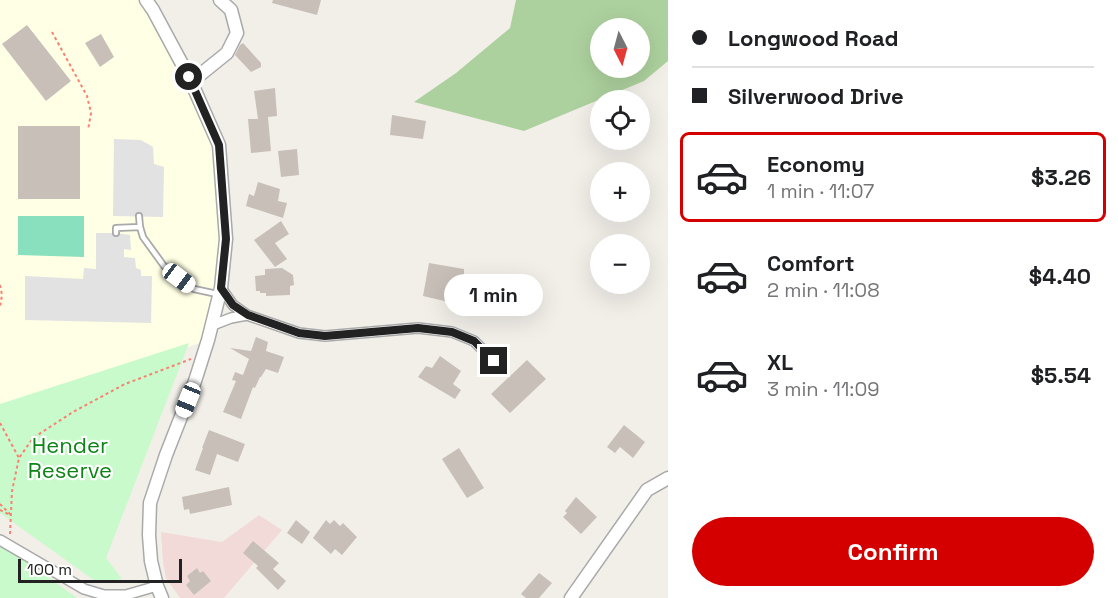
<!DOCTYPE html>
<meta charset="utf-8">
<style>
body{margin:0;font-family:"Space Grotesk",sans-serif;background:#f6f6f6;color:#202124;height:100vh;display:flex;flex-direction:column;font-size:22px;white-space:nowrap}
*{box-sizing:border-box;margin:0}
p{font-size:20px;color:#757577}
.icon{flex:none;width:33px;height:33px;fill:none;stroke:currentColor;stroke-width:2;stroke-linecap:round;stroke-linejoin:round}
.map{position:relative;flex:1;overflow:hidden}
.sheet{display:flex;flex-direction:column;background:#fff;width:450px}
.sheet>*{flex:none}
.guide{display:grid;align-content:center;height:132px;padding:0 24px;background:#fff}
.needle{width:39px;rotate:174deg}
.tools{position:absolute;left:590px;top:18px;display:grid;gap:12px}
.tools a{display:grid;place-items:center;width:60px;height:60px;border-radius:50%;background:#fff;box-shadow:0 6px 24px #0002;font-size:30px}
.scale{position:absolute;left:18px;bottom:15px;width:164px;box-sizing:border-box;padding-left:6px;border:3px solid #222;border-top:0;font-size:16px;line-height:21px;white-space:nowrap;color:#222;-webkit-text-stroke:4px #fff;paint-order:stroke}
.end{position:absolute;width:27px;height:27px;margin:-14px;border:8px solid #222;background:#fff;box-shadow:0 0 0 3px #fff}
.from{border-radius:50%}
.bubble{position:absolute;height:42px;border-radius:21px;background:#fff;box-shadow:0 6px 24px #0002;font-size:20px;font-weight:800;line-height:42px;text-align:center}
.car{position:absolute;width:18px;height:36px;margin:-18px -9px;border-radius:8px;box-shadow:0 0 4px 2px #0007;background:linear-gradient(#fff 24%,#345 0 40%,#fff 0 76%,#345 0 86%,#fff 0)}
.guide b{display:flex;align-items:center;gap:21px;height:57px;font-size:22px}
.guide b+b{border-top:2px solid #e0e0e0}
.guide i{width:15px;height:15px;background:#202124}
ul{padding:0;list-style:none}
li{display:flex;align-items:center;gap:18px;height:90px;margin:0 12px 9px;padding:0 12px;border:3px solid transparent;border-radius:9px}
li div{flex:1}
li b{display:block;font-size:22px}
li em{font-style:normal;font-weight:800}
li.selected{border-color:#d40000}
li>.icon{width:54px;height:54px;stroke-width:1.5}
.button{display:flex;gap:12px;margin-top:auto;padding:12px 24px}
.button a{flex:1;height:69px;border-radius:36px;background:#d40000;color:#fff;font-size:24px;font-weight:800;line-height:69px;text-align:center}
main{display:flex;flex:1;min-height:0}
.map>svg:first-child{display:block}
.commercial{fill:#f2dad9}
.education{fill:#ffffe5}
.forest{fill:#add19e;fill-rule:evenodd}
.park{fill:#c8facc}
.pitch{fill:#88e0be}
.parking{fill:#e2e2e2}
.building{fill:#c7bfb8}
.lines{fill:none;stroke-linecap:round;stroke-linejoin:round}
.service-casing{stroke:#a9a9a9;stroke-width:8}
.minor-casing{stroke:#a9a9a9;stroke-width:12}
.tertiary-casing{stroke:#a9a9a9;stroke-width:15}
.path{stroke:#fa8072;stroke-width:2;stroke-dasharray:3 3;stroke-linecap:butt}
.service{stroke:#fff;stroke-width:4.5}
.minor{stroke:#fff;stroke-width:9}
.tertiary{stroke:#fff;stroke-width:12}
.route{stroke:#222;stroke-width:8}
.labels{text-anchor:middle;stroke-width:4.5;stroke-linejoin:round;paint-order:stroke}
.park-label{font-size:22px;fill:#0c8416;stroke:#fff}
</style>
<main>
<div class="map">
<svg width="668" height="598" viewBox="0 0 668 598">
<rect width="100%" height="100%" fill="#f2efe9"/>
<path class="commercial" d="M259,515L282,530L224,598H180L166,578L163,562L161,532L222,542Z"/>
<path class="education" d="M0,0H146L219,145L226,239L208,340L0,414Z"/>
<path class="forest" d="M516,0H668V61L644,81L524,131L414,102L456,73L510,28ZM600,28H639V68H600Z"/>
<path class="park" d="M189,343L106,558L122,579L98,583L0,513V404Z
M0,543L77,598H0Z"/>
<path class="pitch" d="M18,216H84V257L18,255Z"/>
<path class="parking" d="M114,139L141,140L153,147L154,164L164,167L163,217L113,216Z
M96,233H116L130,235L131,250L124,249V257L135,258L136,268L141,270V276H152L151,323L25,320V276L83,279L84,268L96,269Z"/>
<path class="building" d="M273,0H321L317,15L272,3Z
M27,25L71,81L46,101L2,44Z
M101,34L114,57L100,67L85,43Z
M243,43L261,63V67L251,72L235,55L240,45Z
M275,88L277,116L268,117L271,151L251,153L248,119H258L254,91Z
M392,115L426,121L423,139L390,135Z
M18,126H80V199H18Z
M297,149L299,175L281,177L278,151Z
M258,182L280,189L278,201L287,203L283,218L246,206L249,194L254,196Z
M281,221L289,234L275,243L287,259L275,267L254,240Z
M429,263L464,269V274L475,276L470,307L423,296Z
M282,268L293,275L294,285L290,286V295L266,296V293H260V291H256L255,276L265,275V269Z
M256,337L268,342L266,351L284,357L278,373L266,369L261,377H260L255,388L253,387L241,419L223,412L236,381L232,380L235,372L243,375L249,359L230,348L251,351Z
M440,356L461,371L453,384L461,390L455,399L418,377L426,366L432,368Z
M527,360L546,379L510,413L491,394Z
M624,425L645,442L633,458L620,447L615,453L607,447Z
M209,430L245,444L238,462L217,454L210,475L195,470L203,448H202Z
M459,448L484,488L467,498L442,459Z
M229,487L232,505L190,514L189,509L184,510L182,497Z
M576,497L597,517L581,534L563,517L567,513L565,511Z
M296,520L310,532L302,544L287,533Z
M326,520L330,524L334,520L340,526L343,523L357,537L342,555L335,549L331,554L313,538Z
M253,541L279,563L273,569L286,581L278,590L256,568L258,566L243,553Z
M197,568L200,573L203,571L211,581L194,595L186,585L190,581L187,576Z
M539,573L552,583L539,598H526L521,594Z"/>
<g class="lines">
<g class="service-casing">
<path id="service" d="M139,216L140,227L143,237L164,266L194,289L217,294
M116,233V228L140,227"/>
</g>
<g class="minor-casing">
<path id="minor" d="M221,288L233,305L247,315L299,333L325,336L418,328L452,332L474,341L494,361
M213,325L231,318L247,315
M0,540L84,589L104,595H126L157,586"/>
</g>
<g class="tertiary-casing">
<path id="tertiary" d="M146,0L153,10L189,77L219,145L226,239L221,288L208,340L195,381L166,455L150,503L149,535L151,561L157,586L162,598
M191,82L227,53L237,33L231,10L220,0
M571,598L647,490L668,478"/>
</g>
<path class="path" d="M52,32L87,96L91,113L88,130
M0,285L2,295L0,307
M0,423L19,458
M0,504L11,515
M0,510L8,514
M10,534L12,491L19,458L33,438L73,412L125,384L191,359"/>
<use href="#service" class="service"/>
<use href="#minor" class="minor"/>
<use href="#tertiary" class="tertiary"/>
</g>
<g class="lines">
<path class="route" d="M189,77L219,145L226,239L221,288L233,305L248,315L299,333L325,336L418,328L452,332L474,341L494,361"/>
</g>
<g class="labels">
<g class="park-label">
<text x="70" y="453">Hender<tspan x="70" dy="25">Reserve</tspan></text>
</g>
</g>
</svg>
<div class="tools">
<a><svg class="needle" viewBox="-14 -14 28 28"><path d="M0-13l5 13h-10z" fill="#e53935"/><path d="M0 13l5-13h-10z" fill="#757577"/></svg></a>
<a><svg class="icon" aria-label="locate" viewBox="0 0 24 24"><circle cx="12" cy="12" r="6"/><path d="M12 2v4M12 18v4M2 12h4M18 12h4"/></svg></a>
<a>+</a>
<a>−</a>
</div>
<div class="scale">100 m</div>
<i class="end from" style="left:189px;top:77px"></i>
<i class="end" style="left:494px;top:361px"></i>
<div class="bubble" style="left:444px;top:274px;width:99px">1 min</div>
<i class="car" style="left:179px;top:278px;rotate:127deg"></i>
<i class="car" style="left:188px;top:400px;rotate:202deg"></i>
</div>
<section class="sheet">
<div class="guide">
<b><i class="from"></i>Longwood Road</b>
<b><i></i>Silverwood Drive</b>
</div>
<ul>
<li class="selected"><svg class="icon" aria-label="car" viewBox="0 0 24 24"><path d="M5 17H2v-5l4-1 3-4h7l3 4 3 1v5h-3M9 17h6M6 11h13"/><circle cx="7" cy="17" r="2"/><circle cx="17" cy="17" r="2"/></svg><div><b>Economy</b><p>1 min · 11:07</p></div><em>$3.26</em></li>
<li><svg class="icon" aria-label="car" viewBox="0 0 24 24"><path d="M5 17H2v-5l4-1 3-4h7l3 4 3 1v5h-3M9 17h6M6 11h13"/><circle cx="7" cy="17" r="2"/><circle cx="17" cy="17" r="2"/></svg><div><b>Comfort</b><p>2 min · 11:08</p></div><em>$4.40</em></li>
<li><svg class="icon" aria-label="car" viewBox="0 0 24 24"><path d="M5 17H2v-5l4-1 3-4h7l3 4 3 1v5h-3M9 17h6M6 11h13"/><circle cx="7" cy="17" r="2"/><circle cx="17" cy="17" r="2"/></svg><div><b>XL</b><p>3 min · 11:09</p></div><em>$5.54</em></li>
</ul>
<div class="button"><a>Confirm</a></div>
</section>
</main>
